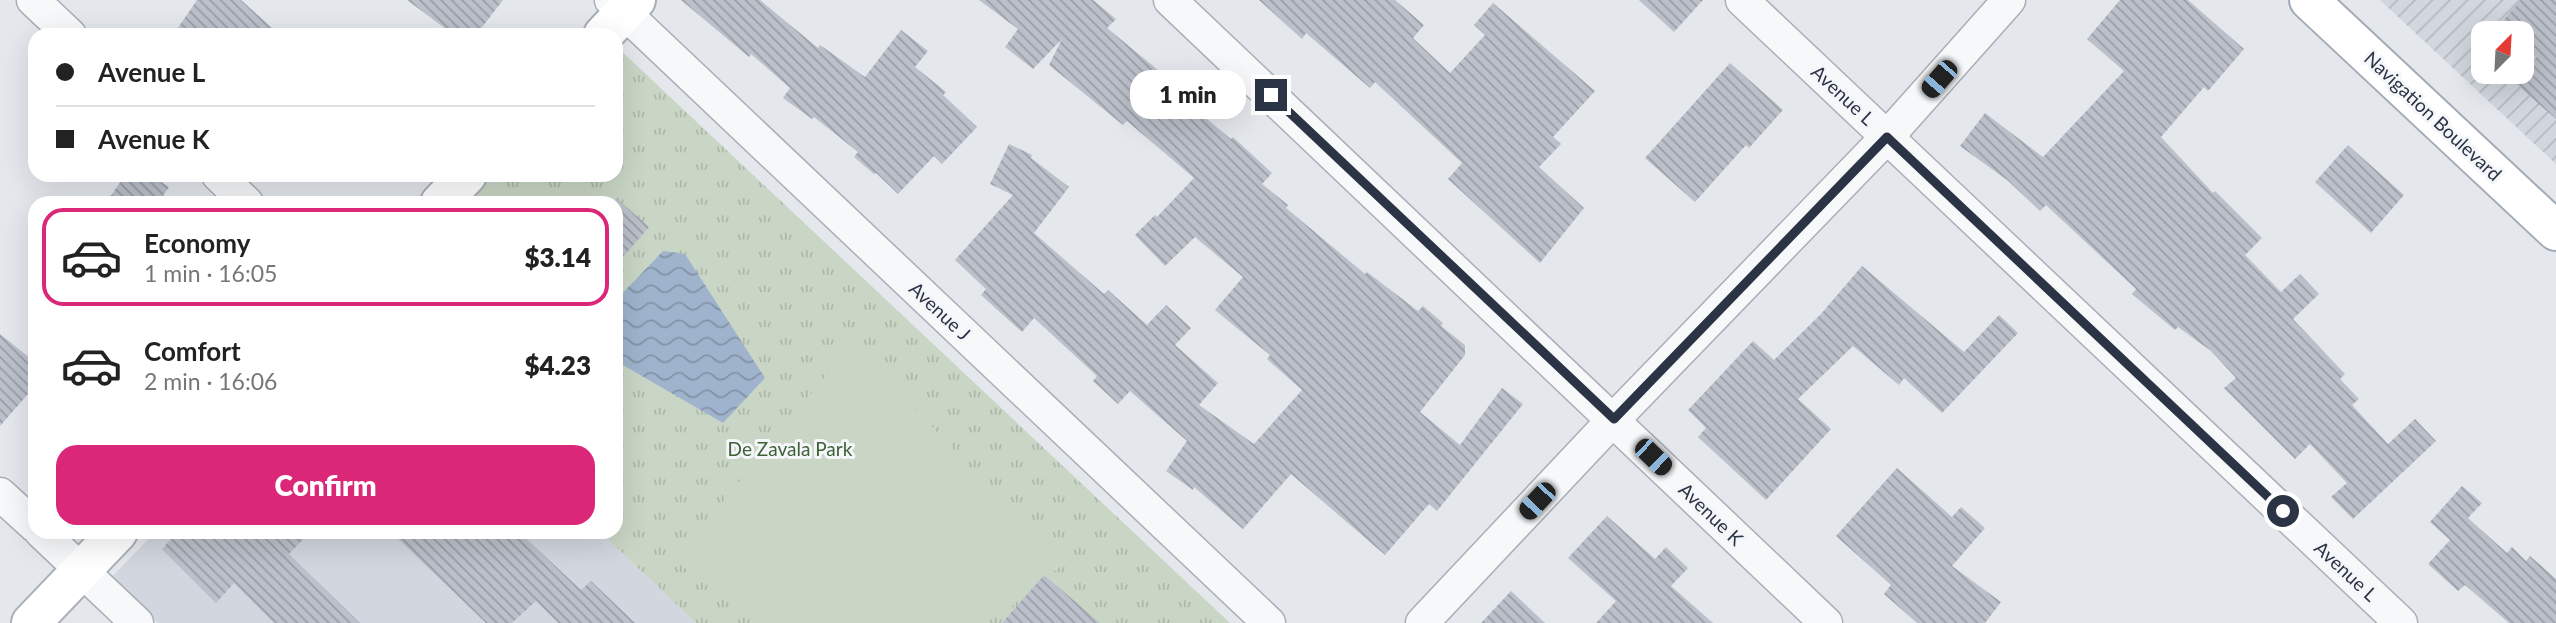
<!DOCTYPE html>
<meta charset="utf-8">
<style>
body{margin:0;font-family:Lato,sans-serif;background:#f6f6f6;color:#222;height:100vh;display:flex;flex-direction:column;font-size:26px;white-space:nowrap}
*{box-sizing:border-box;margin:0}
p{font-size:23px;color:#767676}
.icon{flex:none;width:38px;height:38px;fill:none;stroke:currentColor;stroke-width:2;stroke-linecap:round;stroke-linejoin:round}
.map{position:relative;flex:1;overflow:hidden}
.panel{position:absolute;left:28px;top:196px;width:595px;height:343px;display:flex;flex-direction:column;background:#fff;border-radius:21px;box-shadow:0 7px 28px #0002}
.panel>*{flex:none}
.guide{position:absolute;left:28px;top:28px;width:595px;height:154px;border-radius:21px;box-shadow:0 7px 28px #0002;display:grid;align-content:center;height:154px;padding:0 28px;background:#fff}
.needle{width:46px;rotate:24deg}
.fabs{position:absolute;left:2471px;top:21px;display:grid;gap:14px}
.fabs a{display:grid;place-items:center;width:63px;height:63px;border-radius:14px;background:#fff;box-shadow:0 7px 28px #0002;font-size:35px}
.end{position:absolute;width:32px;height:32px;margin:-16px;border:9px solid #2b3445;background:#fff;box-shadow:0 0 0 4px #fff}
.from{border-radius:50%}
.bubble{position:absolute;height:49px;border-radius:21px;background:#fff;box-shadow:0 7px 28px #0002;font-size:23px;font-weight:800;line-height:49px;text-align:center}
.car{position:absolute;width:21px;height:42px;margin:-21px -10px;border-radius:9px;box-shadow:0 0 5px 2px #0007;background:linear-gradient(#222 24%,#8ab4d8 0 40%,#222 0 76%,#8ab4d8 0 86%,#222 0)}
.guide b{display:flex;align-items:center;gap:24px;height:66px;font-size:26px}
.guide b+b{border-top:2px solid #e0e0e0}
.guide i{width:18px;height:18px;background:#222}
ul{padding:12px 0 0;list-style:none}
li{display:flex;align-items:center;gap:21px;height:98px;margin:0 14px 10px;padding:0 14px;border:4px solid transparent;border-radius:21px}
li div{flex:1}
li b{display:block;font-size:26px}
li em{font-style:normal;font-weight:800}
li.on{border-color:#db2777}
li>.icon{width:63px;height:63px;stroke-width:1.5}
.primary-button{display:flex;gap:14px;margin-top:auto;padding:14px 28px}
.primary-button a{flex:1;height:80px;border-radius:21px;background:#db2777;color:#fff;font-size:28px;font-weight:800;line-height:80px;text-align:center}
.map>svg:first-child{display:block}
.built{fill:#d2d6de}
.industrial{fill:url(#industrial-furrows);fill-rule:evenodd}
.park{fill:url(#park-tufts)}
.garden{fill:#c9d6c5}
.water{fill:url(#water-waves)}
.building{fill:url(#building-back-hatch)}
.lines{fill:none;stroke-linecap:round;stroke-linejoin:round}
.street-casing{stroke:#a9aeb7;stroke-width:35}
.secondary-casing{stroke:#a9aeb7;stroke-width:42}
.primary-casing{stroke:#a3abb8;stroke-width:42}
.street{stroke:#f7f8fa;stroke-width:32}
.secondary{stroke:#fff;stroke-width:38}
.primary{stroke:#fff;stroke-width:38}
.route{stroke:#2b3445;stroke-width:9}
.labels{text-anchor:middle;stroke-width:6;stroke-linejoin:round;paint-order:stroke}
.street-label{font-size:19px;fill:#2b3445;stroke:#f4f6f9}
.park-label{font-size:19px;fill:#3f6138;stroke:#f4f6f9}
</style>
<div class="map">
<svg width="2556" height="623" viewBox="0 0 2556 623">
<defs>
<pattern id="industrial-furrows" width="10" height="10" patternUnits="userSpaceOnUse" patternTransform="scale(1.75)"><rect width="10" height="10" fill="#d2d6de"/><path d="M-1 1l2-2M0 10L10 0M9 11l2-2" fill="none" stroke="#b4b8c0"/></pattern>
<pattern id="park-tufts" width="24" height="20" patternUnits="userSpaceOnUse" patternTransform="scale(1.75)"><rect width="24" height="20" fill="#c9d6c5"/><path d="M3 7l-1-3M5 7V3M7 7l1-3M15 17l-1-3M17 17v-4M19 17l1-3" fill="none" stroke="#adb8ab"/></pattern>
<pattern id="water-waves" width="16" height="10" patternUnits="userSpaceOnUse" patternTransform="scale(1.75)"><rect width="16" height="10" fill="#9fb4cc"/><path d="M0 5q4-4 8 0t8 0" fill="none" stroke="#8293a7"/></pattern>
<pattern id="building-back-hatch" width="6" height="6" patternUnits="userSpaceOnUse" patternTransform="scale(1.75)"><rect width="6" height="6" fill="#bbc0ca"/><path d="M-1 5l2 2M0 0l6 6M5-1l2 2" fill="none" stroke="#989da6"/></pattern>
</defs>
<rect width="100%" height="100%" fill="#e4e7ec"/>
<path class="built" d="M155,532H600L696,623H158L111,578Z"/>
<path class="industrial" d="M2380,0H2556V164ZM2483,33H2522V72H2483Z"/>
<path class="park" d="M617,47L1230,623H696L600,532H616V203H468L494,175H616Z"/>
<path class="garden" d="M864,350L905,388L901,393L1061,566L1012,606L979,623H756L675,560L841,357Z"/>
<path class="water" d="M663,251L685,254L765,378L723,423L616,361V300Z"/>
<path class="building" d="M197,0H241L280,35H173Z
M407,0H503L476,35H454Z
M681,0H760L818,48L820,45L865,77L901,30L928,51L915,67L946,92L943,95L977,127L942,164L934,156L898,194L876,173L874,174L854,157L858,152L814,117L812,119L783,98L790,88L751,54L749,57Z
M979,0H1093L1116,19L1107,28L1164,75L1160,80L1231,139L1233,137L1272,173L1262,184L1288,205L1286,208L1365,274L1367,272L1418,311L1423,306L1443,323L1441,326L1465,345V355L1420,412L1460,445L1502,388L1523,404L1437,511L1429,504L1385,555L1291,474L1243,529L1194,487L1193,490L1166,471L1187,441L1130,391L1118,404L1093,381L1097,376L1034,318L1022,332L981,295L986,289L955,260L1013,195L990,184L1009,144L1032,155L1031,158L1069,187L1034,233L1104,294L1108,290L1147,325L1166,305L1191,328L1175,345L1218,383L1199,405L1254,444L1302,390L1267,359L1270,355L1215,310L1243,277L1195,237L1165,266L1135,235L1155,215L1157,217L1194,178L1127,121L1123,125L1049,65L1062,39L1033,69L1005,47L1018,29Z
M1259,0H1395L1424,25L1413,38L1450,73L1485,35L1474,25L1493,3L1595,91L1553,137L1561,144L1539,167L1584,208L1540,263L1448,179L1462,163L1375,82L1370,88L1306,33L1302,39Z
M1639,0H1703L1674,32Z
M2120,0H2188L2244,49L2208,91L2204,87L2161,137L2213,193L2215,191L2262,238L2245,255L2281,292L2300,274L2319,294L2293,319L2345,374L2340,379L2359,399L2352,405L2388,444L2415,419L2436,441L2353,519L2331,497L2347,483L2310,444L2295,459L2224,388L2236,378L2211,351L2178,327L2175,330L2132,294L2136,289L2046,205L2040,211L2007,180L1960,146L1985,113L2043,157L2124,71L2087,39Z
M2521,0H2556V119L2514,82L2537,56L2522,43V33H2511L2500,24Z
M1730,63L1783,110L1749,148L1746,145L1695,202L1645,158Z
M2348,145L2404,195L2371,233L2315,182Z
M125,175H151L169,187L158,203H106Z
M616,198L649,227L616,265Z
M1862,266L1964,352L1999,315L2018,333L1942,413L1904,378L1899,385L1853,346L1798,399L1831,429L1766,500L1698,437L1706,428L1688,410L1753,341L1774,360L1821,314Z
M0,334L35,362V386L0,426Z
M1897,468L1952,517L1961,507L1985,528L1952,566L2001,602L1985,623H1917L1884,594L1891,585L1836,536Z
M2462,486L2482,503L2468,518L2507,553L2512,547L2526,561L2530,556L2556,579V623H2509L2465,585L2458,591L2428,564L2450,540L2430,522Z
M1607,516L1655,559L1666,547L1688,568L1671,586L1713,623H1596L1616,601L1568,558Z
M177,532H310L289,554L360,623H274L234,583L216,603L162,549Z
M391,532H519L581,590L591,581L635,623H558L536,601L512,623H486Z
M1044,575L1100,623H1002Z
M1511,591L1545,623H1481Z"/>
<g class="lines">
<g class="street-casing">
<path id="street" d="M33,0L70,35
M611,0L1269,623
M1170,0L1826,623
M1742,0L2401,623
M218,175L247,203
M0,494L35,526
M41,532L137,623
M1422,623L1614,419L1887,137L2009,0"/>
</g>
<g class="secondary-casing">
<path id="secondary" d="M603,35L636,0
M440,203L467,175
M31,623L118,532"/>
</g>
<g class="primary-casing">
<path id="primary" d="M2309,0L2556,231"/>
</g>
<use href="#street" class="street"/>
<use href="#secondary" class="secondary"/>
<use href="#primary" class="primary"/>
</g>
<g class="lines">
<path class="route" d="M1271,95L1614,419L1887,137L2283,511"/>
</g>
<g class="labels">
<g class="street-label">
<text transform="translate(1843 95) rotate(43)" y="7">Avenue L</text>
<text transform="translate(2433 116) rotate(43)" y="7">Navigation Boulevard</text>
<text transform="translate(940 311) rotate(43)" y="7">Avenue J</text>
<text transform="translate(1711 514) rotate(44)" y="7">Avenue K</text>
<text transform="translate(2346 571) rotate(43)" y="7">Avenue L</text>
</g>
<g class="park-label">
<text x="790" y="456">De Zavala Park</text>
</g>
</g>
</svg>
<div class="fabs">
<a><svg class="needle" viewBox="-14 -14 28 28"><path d="M0-13l5 13h-10z" fill="#e53935"/><path d="M0 13l5-13h-10z" fill="#767676"/></svg></a>
</div>
<i class="end from" style="left:2283px;top:511px"></i>
<i class="end" style="left:1271px;top:95px"></i>
<div class="bubble" style="left:1130px;top:70px;width:116px">1 min</div>
<i class="car" style="left:1939px;top:79px;rotate:221deg"></i>
<i class="car" style="left:1653px;top:457px;rotate:134deg"></i>
<i class="car" style="left:1537px;top:501px;rotate:223deg"></i>
<div class="guide">
<b><i class="from"></i>Avenue L</b>
<b><i></i>Avenue K</b>
</div>
<section class="panel">
<ul>
<li class="on"><svg class="icon" aria-label="car" viewBox="0 0 24 24"><path d="M5 17H2v-5l4-1 3-4h7l3 4 3 1v5h-3M9 17h6M6 11h13"/><circle cx="7" cy="17" r="2"/><circle cx="17" cy="17" r="2"/></svg><div><b>Economy</b><p>1 min · 16:05</p></div><em>$3.14</em></li>
<li><svg class="icon" aria-label="car" viewBox="0 0 24 24"><path d="M5 17H2v-5l4-1 3-4h7l3 4 3 1v5h-3M9 17h6M6 11h13"/><circle cx="7" cy="17" r="2"/><circle cx="17" cy="17" r="2"/></svg><div><b>Comfort</b><p>2 min · 16:06</p></div><em>$4.23</em></li>
</ul>
<div class="primary-button"><a>Confirm</a></div>
</section>
</div>
